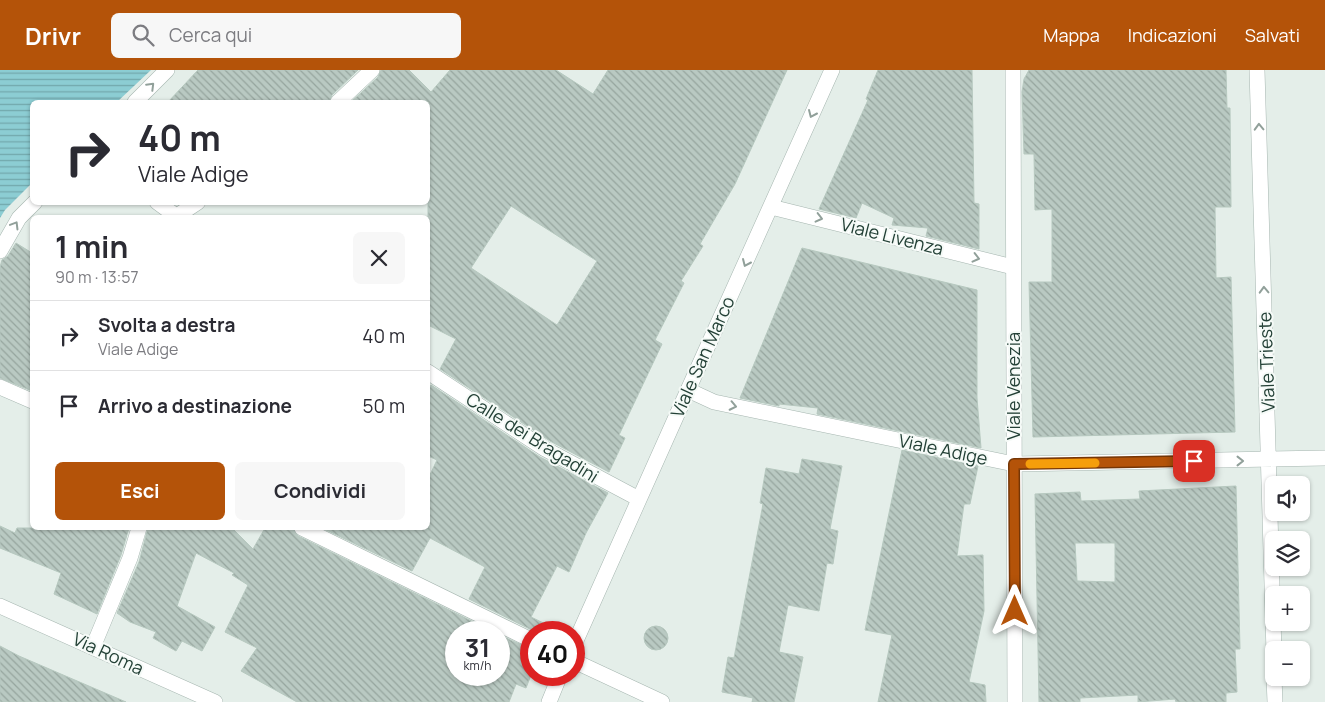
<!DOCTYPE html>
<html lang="it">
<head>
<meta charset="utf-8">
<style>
	body { margin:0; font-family:Manrope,sans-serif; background:#f7f7f7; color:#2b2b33; height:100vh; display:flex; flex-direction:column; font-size:19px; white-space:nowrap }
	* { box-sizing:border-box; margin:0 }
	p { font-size:16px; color:#7c7c81 }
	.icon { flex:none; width:28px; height:28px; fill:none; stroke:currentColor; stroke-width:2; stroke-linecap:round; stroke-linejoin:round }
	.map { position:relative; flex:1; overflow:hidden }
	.drawer { position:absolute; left:30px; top:145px; width:400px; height:315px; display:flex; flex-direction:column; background:#fff; border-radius:8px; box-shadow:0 1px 4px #0004 }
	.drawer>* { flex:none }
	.banner { position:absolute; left:30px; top:30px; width:400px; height:105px; border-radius:8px; box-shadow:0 1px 4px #0004; background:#fff; color:#2b2b33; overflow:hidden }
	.fabs { position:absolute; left:1265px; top:406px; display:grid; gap:10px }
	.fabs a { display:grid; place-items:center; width:45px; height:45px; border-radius:8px; background:#fff; box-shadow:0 1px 4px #0004; font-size:25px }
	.speed { position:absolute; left:445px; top:551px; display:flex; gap:10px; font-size:25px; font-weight:700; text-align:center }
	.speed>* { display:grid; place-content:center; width:65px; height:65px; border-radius:50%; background:#fff; box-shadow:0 1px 4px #0004; line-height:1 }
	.speed small { font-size:12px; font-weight:400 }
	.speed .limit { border:8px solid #d22; background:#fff; color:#111 }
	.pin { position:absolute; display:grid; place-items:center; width:42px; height:42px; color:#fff; margin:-21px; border-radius:10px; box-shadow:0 2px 8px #0006 }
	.me { position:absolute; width:55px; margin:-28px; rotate:0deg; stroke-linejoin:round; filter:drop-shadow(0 0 4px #0008) }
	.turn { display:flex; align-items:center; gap:18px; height:105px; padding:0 25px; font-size:22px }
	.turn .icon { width:65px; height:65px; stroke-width:2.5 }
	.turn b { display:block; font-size:35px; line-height:42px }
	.round { display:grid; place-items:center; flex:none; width:52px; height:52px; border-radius:8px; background:#f7f7f7 }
	.summary { display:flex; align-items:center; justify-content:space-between; height:85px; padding:0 25px }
	h1 { font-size:30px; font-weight:700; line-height:38px }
	.button { display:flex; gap:10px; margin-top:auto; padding:10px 25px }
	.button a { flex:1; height:58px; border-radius:8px; background:#b45309; color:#fff; font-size:20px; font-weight:700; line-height:58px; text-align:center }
	.button a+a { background:#f7f7f7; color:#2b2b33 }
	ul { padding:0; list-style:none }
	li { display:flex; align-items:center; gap:15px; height:70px; padding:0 25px; border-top:1px solid #e1e1e2 }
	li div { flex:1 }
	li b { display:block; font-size:19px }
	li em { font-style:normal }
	header { display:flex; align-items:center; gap:30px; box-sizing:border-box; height:70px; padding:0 25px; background:#b45309; color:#fff }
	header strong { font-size:24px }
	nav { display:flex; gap:28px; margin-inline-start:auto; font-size:18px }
	.search { width:350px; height:45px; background:#f7f7f7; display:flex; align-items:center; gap:12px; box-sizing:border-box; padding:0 18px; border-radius:8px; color:#7c7c81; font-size:19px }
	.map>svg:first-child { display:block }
	.water { fill:url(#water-rules) }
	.building { fill:url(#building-back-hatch); stroke:#b6c8bf; fill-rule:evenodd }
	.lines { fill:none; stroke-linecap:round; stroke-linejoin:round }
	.pedestrian-casing { stroke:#a6b6b0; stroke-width:16 }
	.minor-casing { stroke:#a6b6b0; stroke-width:16 }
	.tertiary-casing { stroke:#a6b6b0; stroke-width:16 }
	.pedestrian { stroke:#fff; stroke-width:15 }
	.minor { stroke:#fff; stroke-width:15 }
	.tertiary { stroke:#fff; stroke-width:15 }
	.oneway { stroke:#91a09a }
	.route-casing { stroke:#753606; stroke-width:12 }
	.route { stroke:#b45309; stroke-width:9 }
	.slow { stroke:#f59e0b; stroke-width:9 }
	.labels { text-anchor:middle; stroke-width:4; stroke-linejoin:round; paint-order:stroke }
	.street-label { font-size:18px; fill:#234036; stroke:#f5faf7 }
</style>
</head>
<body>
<header>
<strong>Drivr</strong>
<div class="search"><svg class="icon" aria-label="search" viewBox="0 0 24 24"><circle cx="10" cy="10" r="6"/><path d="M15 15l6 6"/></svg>Cerca qui</div>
<nav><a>Mappa</a><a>Indicazioni</a><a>Salvati</a></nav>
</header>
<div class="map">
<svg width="1325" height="632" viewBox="0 0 1325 632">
	<defs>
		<pattern id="water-rules" width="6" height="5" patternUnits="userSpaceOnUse" patternTransform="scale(1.25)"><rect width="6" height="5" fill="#8ccdd3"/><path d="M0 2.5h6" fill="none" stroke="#72a8ac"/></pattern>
		<pattern id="building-back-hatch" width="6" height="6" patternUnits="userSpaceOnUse" patternTransform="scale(1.25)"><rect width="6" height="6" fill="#b9c9c2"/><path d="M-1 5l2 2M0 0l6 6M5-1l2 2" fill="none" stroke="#96a59e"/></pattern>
	</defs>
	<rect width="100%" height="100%" fill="#e4eee9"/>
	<path class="water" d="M0,0H151L117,32H32V113L5,140L0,148Z"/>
	<path class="building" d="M198,0H358L332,25L329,32H168Z
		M381,0H409L431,22L450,0H556L593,24L608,0H787L735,114L700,174L703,176L681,211L684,213L655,270L662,274L619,365L625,368L609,402L550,371L440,299L456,269L428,255V32H351L378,7ZM511,136L597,191L557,255L471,198Z
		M878,0H972L974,133L979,134V179L926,166L928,158L892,155L894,148L862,133L856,148L819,139L868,30L866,29Z
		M1029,0H1226L1227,38H1230L1231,137H1215L1216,208L1231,207L1235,362L1033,367L1029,212H1052V139L1035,140L1034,84H1024L1022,22L1024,9Z
		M16,173L32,183V321L0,308V197L2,190L8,186Z
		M802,178L977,220V328L981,378L817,344L818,338L779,334V336L740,328Z
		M431,315L540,387L608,423L586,463L569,502L557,496L531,547L562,562H536L469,529L485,497L430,468L412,501L322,458H428V409L437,390L428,386V321Z
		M902,380L978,396L970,434H964L957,486L983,485L984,541L969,612L985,615L986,632H878L892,565L865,560Z
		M802,389L842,396L830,459L838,461L833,494L827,493L819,541L788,535L779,582L803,587L794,632H752L753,628L722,622L728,587L734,588L763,434L760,433L766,398L799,404Z
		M1236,416L1240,579H1235L1237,622L1226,623V632H1176L1175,629L1138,632V625L1080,628V632H1039L1035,424L1080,422L1081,431L1140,429L1139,421ZM1075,473H1115V512L1077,511Z
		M0,456L15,463L17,458H129L121,485L97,544L54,524L61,503L0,478Z
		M148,458H232L253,479L265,458H293L298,466L494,562H456V605H499V565L531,579V605L526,618L516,614L509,632H297L241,601L257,578L225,562L248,515L232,505L234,503L196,483L177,536L215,557L202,581L182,571L176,581L153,568L156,562L130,552L117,543L139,492Z
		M644 568a12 12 0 1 1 24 0a12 12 0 1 1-24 0Z
		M0,576L19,586L126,632H0Z"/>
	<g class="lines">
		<g class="pedestrian-casing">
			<path id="pedestrian" d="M338,32L372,0
				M157,132L176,146
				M174,148L198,132
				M428,302L545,379L639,429
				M0,317L32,331
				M302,458L531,570
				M574,575L688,320
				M574,591L662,632"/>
		</g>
		<g class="minor-casing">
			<path id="minor" d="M832,0L688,320L714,332L1014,394L1325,388
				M1257,0L1274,583
				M135,32L167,0
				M771,137L1013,197
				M0,181L19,148L35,132
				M93,577L130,488L139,458
				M1274,608L1275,632
				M549,632L560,605"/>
		</g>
		<g class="tertiary-casing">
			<path id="tertiary" d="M1013,0L1015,632
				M0,536L215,632"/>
		</g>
		<use href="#pedestrian" class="pedestrian"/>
		<use href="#minor" class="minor"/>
		<use href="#tertiary" class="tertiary"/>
	</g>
	<defs><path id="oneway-chevron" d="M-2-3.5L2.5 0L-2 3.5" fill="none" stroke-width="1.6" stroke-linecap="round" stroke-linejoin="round" transform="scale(1.25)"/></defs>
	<g class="oneway">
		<use href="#oneway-chevron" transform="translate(151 16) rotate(-45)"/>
		<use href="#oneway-chevron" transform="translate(812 44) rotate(114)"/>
		<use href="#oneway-chevron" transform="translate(1259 57) rotate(-92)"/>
		<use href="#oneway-chevron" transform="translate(819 148) rotate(14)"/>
		<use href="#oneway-chevron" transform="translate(15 155) rotate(-59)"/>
		<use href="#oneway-chevron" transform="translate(976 188) rotate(14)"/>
		<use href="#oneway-chevron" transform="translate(746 193) rotate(114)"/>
		<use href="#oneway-chevron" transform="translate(1264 220) rotate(-92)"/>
		<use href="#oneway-chevron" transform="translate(733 336) rotate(12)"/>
		<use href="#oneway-chevron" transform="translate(1240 391)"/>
	</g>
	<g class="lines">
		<g class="route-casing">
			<path id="route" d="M1015,541L1014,394L1194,391"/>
		</g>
		<use href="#route" class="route"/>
		<path class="slow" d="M1030,394L1095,393"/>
	</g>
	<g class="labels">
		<g class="street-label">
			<text transform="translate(892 167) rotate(14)" y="6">Viale Livenza</text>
			<text transform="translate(703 287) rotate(-66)" y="6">Viale San Marco</text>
			<text transform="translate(1267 292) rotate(-92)" y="6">Viale Trieste</text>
			<text transform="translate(1014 316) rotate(-90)" y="6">Viale Venezia</text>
			<text transform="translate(532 368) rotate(32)" y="6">Calle dei Bragadini</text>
			<text transform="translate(943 380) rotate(12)" y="6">Viale Adige</text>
			<text transform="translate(108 584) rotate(25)" y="6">Via Roma</text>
		</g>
	</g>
</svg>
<div class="fabs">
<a><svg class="icon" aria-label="sound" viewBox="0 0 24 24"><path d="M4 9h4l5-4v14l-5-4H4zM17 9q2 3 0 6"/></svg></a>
<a><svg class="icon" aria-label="layers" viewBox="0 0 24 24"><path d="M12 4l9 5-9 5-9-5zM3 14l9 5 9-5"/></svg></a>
<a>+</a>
<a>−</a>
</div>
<div class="speed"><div>31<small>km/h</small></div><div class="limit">40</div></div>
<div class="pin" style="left:1194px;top:391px;background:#d93025"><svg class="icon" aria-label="arrive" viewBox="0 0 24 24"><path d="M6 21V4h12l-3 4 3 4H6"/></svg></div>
<svg class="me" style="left:1015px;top:541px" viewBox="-20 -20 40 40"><path d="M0-17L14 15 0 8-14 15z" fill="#b45309" stroke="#fff" stroke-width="4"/></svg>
<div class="banner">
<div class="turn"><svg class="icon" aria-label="right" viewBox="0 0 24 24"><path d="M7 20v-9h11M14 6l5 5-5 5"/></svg><div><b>40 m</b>Viale Adige</div></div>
</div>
<section class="drawer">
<div class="summary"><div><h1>1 min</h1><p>90 m · 13:57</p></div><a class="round"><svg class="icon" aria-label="close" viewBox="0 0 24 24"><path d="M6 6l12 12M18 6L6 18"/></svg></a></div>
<ul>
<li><svg class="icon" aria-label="right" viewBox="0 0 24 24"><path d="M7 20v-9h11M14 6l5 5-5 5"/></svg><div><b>Svolta a destra</b><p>Viale Adige</p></div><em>40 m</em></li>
<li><svg class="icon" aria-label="arrive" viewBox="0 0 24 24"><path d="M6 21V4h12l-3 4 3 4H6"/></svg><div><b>Arrivo a destinazione</b></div><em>50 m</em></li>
</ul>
<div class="button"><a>Esci</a><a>Condividi</a></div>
</section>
</div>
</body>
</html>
